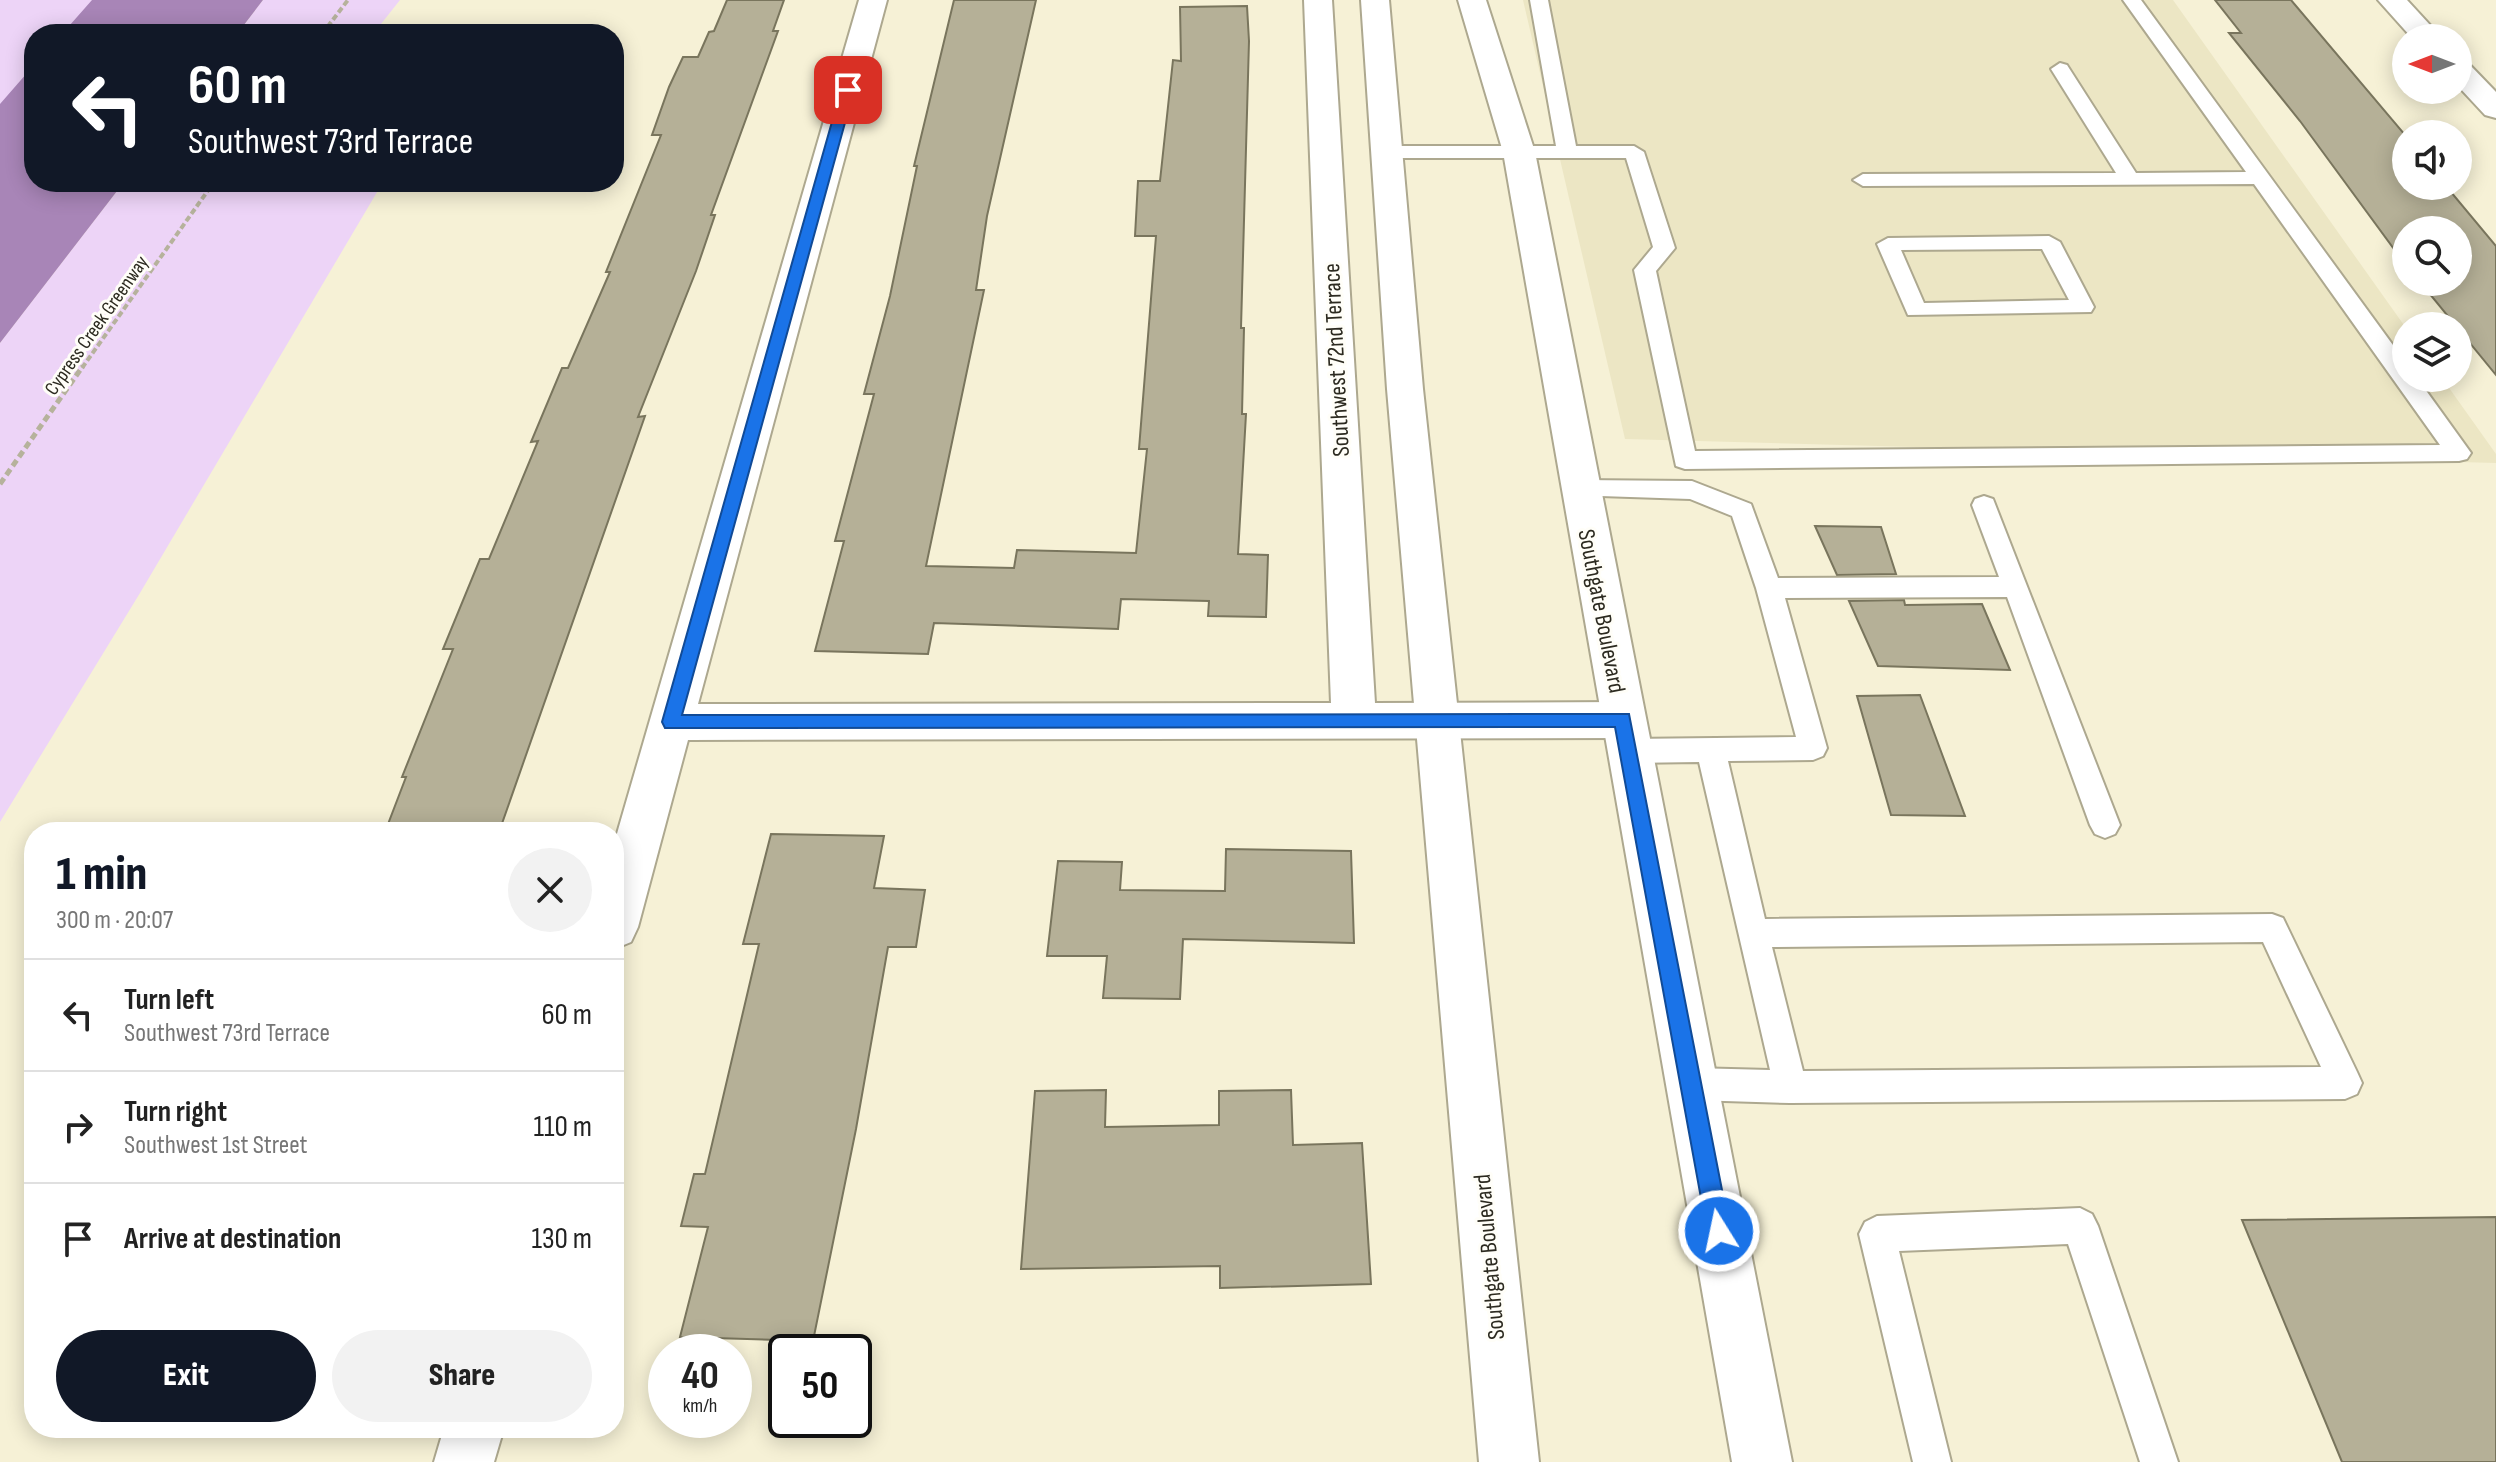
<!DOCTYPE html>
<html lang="en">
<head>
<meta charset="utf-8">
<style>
	body { margin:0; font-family:"Sofia Sans Condensed",sans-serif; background:#f2f2f2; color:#222; height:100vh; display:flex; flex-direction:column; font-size:30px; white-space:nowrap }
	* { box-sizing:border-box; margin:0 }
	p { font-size:26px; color:#767676 }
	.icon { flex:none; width:44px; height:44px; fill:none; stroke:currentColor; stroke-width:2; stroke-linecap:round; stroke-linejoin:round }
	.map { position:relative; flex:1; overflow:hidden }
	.panel { position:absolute; left:24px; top:822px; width:600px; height:616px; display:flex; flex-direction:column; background:#fff; border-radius:32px; box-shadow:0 4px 20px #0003 }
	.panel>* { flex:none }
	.guide { position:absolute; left:24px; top:24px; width:600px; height:168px; border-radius:32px; box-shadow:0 4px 20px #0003; background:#111827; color:#fff; overflow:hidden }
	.needle { width:52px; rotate:270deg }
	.fabs { position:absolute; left:2392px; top:24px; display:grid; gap:16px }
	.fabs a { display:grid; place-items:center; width:80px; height:80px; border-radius:50%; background:#fff; box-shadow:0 4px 20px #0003; font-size:40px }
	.speed { position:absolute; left:648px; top:1334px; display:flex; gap:16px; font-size:40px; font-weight:700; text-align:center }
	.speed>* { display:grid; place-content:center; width:104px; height:104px; border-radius:50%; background:#fff; box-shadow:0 4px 20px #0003; line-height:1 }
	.speed small { font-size:20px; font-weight:400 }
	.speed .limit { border:4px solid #111; border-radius:12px; background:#fff; color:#111 }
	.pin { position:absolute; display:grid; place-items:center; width:68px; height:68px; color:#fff; margin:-34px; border-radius:16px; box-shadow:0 4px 12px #0006 }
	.me { position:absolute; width:88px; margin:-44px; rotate:350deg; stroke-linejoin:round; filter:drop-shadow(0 0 6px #0008) }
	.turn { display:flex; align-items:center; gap:28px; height:168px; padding:0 32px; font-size:36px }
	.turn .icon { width:104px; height:104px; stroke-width:2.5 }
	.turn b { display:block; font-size:56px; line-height:68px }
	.round { display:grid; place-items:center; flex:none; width:84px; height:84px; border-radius:42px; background:#f2f2f2 }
	.overview { display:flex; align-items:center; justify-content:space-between; height:136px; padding:0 32px }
	h1 { font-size:48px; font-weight:800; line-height:60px; color:#111827 }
	.button { display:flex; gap:16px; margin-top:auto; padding:16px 32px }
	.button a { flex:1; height:92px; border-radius:48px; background:#111827; color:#fff; font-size:32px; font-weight:800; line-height:92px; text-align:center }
	.button a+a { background:#f2f2f2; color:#222 }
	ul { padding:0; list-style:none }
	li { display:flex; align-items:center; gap:24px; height:112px; padding:0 32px; border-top:2px solid #e0e0e0 }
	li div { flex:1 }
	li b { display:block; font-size:30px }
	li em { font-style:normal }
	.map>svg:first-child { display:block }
	.built { fill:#ece6c4 }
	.green { fill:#edd4f7 }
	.water { fill:#a885b7 }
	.building { fill:#b5b097; stroke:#79755d; stroke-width:2 }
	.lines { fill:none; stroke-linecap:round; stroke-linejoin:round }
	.lane-casing { stroke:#ada88f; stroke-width:4 }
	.street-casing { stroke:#ada88f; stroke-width:4 }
	.secondary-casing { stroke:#ada88f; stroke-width:4 }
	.path-far1 { stroke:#b6b29c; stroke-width:4; stroke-dasharray:6 3; stroke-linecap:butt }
	.path { stroke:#b6b29c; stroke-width:5; stroke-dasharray:7 4; stroke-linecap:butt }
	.lane { fill:#fff; fill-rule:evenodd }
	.street { fill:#fff; fill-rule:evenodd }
	.secondary { fill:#fff; fill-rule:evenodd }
	.route { fill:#1a73e8; stroke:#114b97; stroke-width:2 }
	.labels { text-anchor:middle; stroke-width:6; stroke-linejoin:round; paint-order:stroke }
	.far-street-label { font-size:20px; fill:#2c2a20; stroke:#fffef8 }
	.street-label { font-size:24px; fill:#2c2a20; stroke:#fffef8 }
</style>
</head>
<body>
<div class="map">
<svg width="2496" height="1462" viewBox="0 0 2496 1462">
	<rect width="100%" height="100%" fill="#f6f1d6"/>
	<path class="built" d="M1523,0H2173L2406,328V378H2442L2496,454V463L1625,439Z"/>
	<path class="green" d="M0,0H111L80,34H34V86L0,124Z
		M263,0H400L373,34H237Z
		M124,182H383L140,593L0,822V343Z"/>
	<path class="water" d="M92,0H263L237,34H62Z
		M34,65V182H124L0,343V104Z"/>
	<path class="building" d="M727,0H784L773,31H778L711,215H715L696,271L638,417L645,416L499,832H385L406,777H402L453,649H443L480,559H489L538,441L531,442L562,368H568L610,272H606L661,135H652L669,87L683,57H698L709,32L714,31Z
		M954,0H1036L987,216L976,290H984L926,566L1014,568L1017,550L1136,553L1147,449H1139L1156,236H1135L1138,181H1160L1173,60L1181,61L1180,7L1247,6L1249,41L1241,328H1244L1242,414H1246L1238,554L1268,555L1266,617L1208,616L1209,601L1121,599L1118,629L934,623L928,654L815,651L844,541H835L874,394H864L890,296L917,166H914Z
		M2215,0H2291L2406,136V186H2446L2496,246V375L2420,282H2458V230H2406V264L2402,260L2300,121L2229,33H2241Z
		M1815,526L1881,527L1896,574L1837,575Z
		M1904,600L1905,605L1982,604L2010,670L1878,666L1849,601Z
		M1920,695L1965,816L1891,815L1857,696Z
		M771,834L884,836L874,888L925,890L916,947H888L856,1129L813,1341L680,1337L708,1227L681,1226L694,1174H705L759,944H743Z
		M1226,849L1351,851L1354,943L1183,939L1180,999L1103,998L1107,956H1047L1058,861L1122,862L1120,890L1225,891Z
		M1106,1090L1105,1127L1219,1125V1091L1291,1090L1293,1145L1362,1143L1371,1284L1220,1288V1266L1021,1269L1035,1091Z
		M2496,1217V1462H2342L2242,1220Z"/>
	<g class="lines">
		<g class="lane-casing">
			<path id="lane" d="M1530,0H1548L1576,146H1634L1644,152L1675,248L1656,271L1695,451L2440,445L2254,184L1863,186L1853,180L1863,174L2116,173L2051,69L2060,63L2067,65L2136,173L2246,172L2123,0H2141L2406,363V378H2417L2471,453L2467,459L2459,461L1685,469L1676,466L1634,270L1653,247L1626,158H1385L1375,152L1385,146H1556Z
				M2049,236L2060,242L2094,307L2091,312L1908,315L1877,244L1888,238ZM2042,249L2069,300L1924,303L1901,250Z
				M1579,480L1692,481L1751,504L1778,578L1999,577L1972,505L1975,499L1984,496L1993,499L2120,825L2115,834L2105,838L2095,834L2090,825L2007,597L1785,598L1827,748L1823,756L1813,760L1728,761L1765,919L2272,914L2283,918L2357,1072L2362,1083L2357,1094L2345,1099L1790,1103L1692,1100L1680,1095L1675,1084L1680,1073L1692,1068L1770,1070L1699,762L1629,763L1619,759L1615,751L1619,743L1629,739L1796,737L1756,588L1732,516L1690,499L1570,495L1567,489L1570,483ZM2263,942L2321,1067L1803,1071L1772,947Z
				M2080,1208L2092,1214L2098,1226L2178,1462H2140L2068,1244L1899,1251L1951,1462H1913L1859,1234L1865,1222L1877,1216Z"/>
		</g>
		<g class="street-casing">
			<path id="street" d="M859,0H887L698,704L1331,703L1304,0H1332L1375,703L1623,702L1638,707L1645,720L1638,733L1623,738L688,740L638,927L631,942L614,949V844Z
				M2378,0H2407L2442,38H2412Z
				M2458,60L2468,63L2496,92V118L2485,115L2458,86Z
				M444,1428H504L494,1462H434Z"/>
		</g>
		<g class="secondary-casing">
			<path id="secondary" d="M1361,0H1389L1423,389L1539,1462H1479L1387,389Z
				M1458,0H1486L1535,152L1792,1462H1732L1503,152Z"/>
		</g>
		<path class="path-far1" d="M322,34L348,0
			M82,368L214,182"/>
		<path class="path" d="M0,484L83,366"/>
		<use href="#lane" class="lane"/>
		<use href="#street" class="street"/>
		<use href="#secondary" class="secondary"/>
	</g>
	<path class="route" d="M848,87L854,90L682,715L1629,714L1730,1231L1727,1239L1719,1243L1711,1239L1707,1231L1615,727L665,728L662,722L841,90Z"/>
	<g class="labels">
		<g class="far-street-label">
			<text transform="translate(96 325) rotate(-55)" y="7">Cypress Creek Greenway</text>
		</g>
		<g class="street-label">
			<text transform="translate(1336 360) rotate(-93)" y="8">Southwest 72nd Terrace</text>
			<text transform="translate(1602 611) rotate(79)" y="8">Southgate Boulevard</text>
			<text transform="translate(1489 1257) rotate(-95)" y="8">Southgate Boulevard</text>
		</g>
	</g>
</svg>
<div class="fabs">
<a><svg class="needle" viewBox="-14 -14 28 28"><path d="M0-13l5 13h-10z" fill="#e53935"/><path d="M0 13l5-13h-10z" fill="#767676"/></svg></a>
<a><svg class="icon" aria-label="sound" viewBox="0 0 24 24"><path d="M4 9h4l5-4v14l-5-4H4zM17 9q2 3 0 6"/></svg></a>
<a><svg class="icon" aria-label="search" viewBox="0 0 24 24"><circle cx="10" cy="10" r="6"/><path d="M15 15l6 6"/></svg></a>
<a><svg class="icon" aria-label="layers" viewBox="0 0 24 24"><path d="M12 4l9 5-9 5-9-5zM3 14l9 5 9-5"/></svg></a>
</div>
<div class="speed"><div>40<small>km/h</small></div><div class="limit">50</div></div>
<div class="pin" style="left:848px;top:90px;background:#d93025"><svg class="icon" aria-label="arrive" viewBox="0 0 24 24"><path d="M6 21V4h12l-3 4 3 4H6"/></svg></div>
<svg class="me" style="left:1719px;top:1231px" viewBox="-20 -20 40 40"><circle r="17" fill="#1a73e8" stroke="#fff" stroke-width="3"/><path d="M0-11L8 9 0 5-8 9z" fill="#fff"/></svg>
<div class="guide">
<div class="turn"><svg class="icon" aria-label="left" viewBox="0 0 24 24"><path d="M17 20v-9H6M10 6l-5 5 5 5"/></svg><div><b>60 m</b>Southwest 73rd Terrace</div></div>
</div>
<section class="panel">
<div class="overview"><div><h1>1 min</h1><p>300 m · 20:07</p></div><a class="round"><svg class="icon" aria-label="close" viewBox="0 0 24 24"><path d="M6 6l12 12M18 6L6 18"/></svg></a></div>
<ul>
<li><svg class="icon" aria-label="left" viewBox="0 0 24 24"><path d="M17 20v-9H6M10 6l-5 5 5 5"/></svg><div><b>Turn left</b><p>Southwest 73rd Terrace</p></div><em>60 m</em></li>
<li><svg class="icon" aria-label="right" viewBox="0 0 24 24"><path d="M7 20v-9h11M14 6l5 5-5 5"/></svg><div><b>Turn right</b><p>Southwest 1st Street</p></div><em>110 m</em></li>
<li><svg class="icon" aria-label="arrive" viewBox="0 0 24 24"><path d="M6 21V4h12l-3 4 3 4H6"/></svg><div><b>Arrive at destination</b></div><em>130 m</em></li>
</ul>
<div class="button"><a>Exit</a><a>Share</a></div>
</section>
</div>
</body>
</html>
